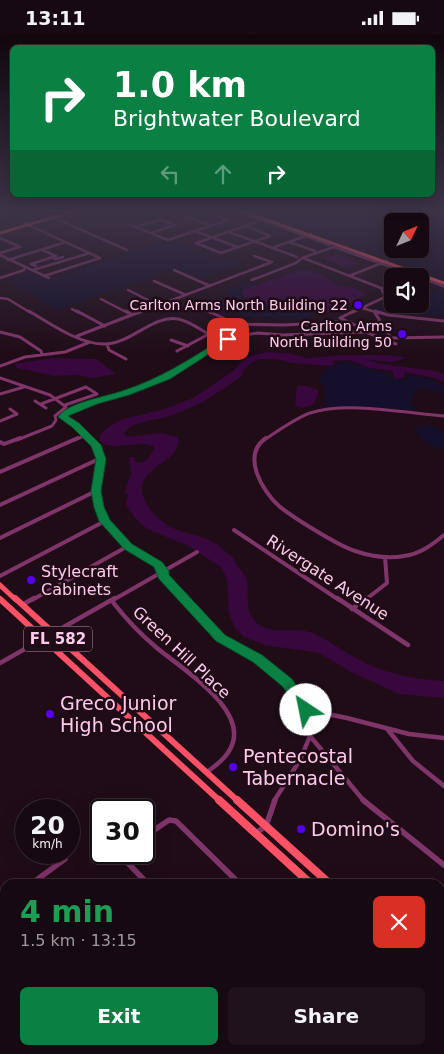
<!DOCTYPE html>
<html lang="en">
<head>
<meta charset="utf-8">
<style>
	body { margin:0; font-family:"DejaVu Sans",sans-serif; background:#20121a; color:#f1f3f6; height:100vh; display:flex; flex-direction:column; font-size:19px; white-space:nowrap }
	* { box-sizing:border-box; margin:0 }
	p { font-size:16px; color:#9e9a9f }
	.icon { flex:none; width:28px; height:28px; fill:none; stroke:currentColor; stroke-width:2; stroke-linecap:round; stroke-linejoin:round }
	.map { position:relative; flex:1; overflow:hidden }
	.sheet { position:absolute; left:0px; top:844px; width:445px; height:176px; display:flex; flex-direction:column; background:#170911; border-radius:15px 15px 0 0; box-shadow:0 5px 20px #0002,0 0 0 1px #362a31 }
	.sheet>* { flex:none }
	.hud { position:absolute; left:10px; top:10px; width:425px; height:152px; border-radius:8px; box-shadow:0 5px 20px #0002,0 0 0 1px #362a31; background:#0b8043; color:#fff; overflow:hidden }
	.needle { width:32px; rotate:47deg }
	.tools { position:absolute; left:384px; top:178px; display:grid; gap:10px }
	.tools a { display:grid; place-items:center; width:45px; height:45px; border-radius:8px; background:#170911; box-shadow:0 5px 20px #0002,0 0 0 1px #362a31; font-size:25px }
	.speed { position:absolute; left:15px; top:764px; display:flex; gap:10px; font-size:25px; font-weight:700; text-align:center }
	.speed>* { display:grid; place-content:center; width:65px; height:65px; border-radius:50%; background:#170911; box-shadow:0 5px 20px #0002,0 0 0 1px #362a31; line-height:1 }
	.speed small { font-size:12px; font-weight:400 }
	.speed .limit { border:2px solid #111; border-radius:8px; background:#fff; color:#111 }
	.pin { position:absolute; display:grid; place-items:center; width:42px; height:42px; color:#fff; margin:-21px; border-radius:10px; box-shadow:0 2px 8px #0006 }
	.me { position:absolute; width:55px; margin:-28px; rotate:326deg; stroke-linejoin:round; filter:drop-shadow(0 0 4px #0008) }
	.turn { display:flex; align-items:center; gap:18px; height:105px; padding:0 20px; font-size:22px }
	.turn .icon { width:65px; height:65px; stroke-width:2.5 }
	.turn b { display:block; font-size:35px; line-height:42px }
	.lanes { display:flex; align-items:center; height:48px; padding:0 20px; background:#0003; justify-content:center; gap:25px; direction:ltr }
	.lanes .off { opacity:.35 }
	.round { display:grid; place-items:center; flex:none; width:52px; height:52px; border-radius:8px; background:#20121a }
	.head { display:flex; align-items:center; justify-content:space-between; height:85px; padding:0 20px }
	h1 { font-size:30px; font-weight:800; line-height:38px; color:#1e9e55 }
	.action { display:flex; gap:10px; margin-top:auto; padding:10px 20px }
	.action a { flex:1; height:58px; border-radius:8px; background:#0b8043; color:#fff; font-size:20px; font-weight:800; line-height:58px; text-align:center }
	.action a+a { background:#20121a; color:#f1f3f6 }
	.status { display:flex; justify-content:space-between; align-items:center; height:35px; padding:0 25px; background:#170911; direction:ltr }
	.status svg { height:14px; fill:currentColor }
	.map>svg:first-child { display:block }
	.green { fill:#150f2a; fill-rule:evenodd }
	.water { fill:#37073d }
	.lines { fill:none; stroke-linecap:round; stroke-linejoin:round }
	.river { fill:#37073d; fill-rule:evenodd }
	.minor-far4 { stroke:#80356a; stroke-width:2.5 }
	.minor-far3 { stroke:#80356a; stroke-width:3 }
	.minor-far2 { stroke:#80356a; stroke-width:4 }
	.minor-far1 { stroke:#80356a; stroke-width:4.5 }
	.minor { stroke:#80356a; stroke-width:5.5 }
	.major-far3 { stroke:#ff5166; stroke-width:3 }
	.major-far2 { stroke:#ff5166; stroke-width:5 }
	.major-far1 { stroke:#ff5166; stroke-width:6 }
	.major { stroke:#ff5166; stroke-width:8 }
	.route { fill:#0b8043; stroke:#07532c }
	.poi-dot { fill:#5600f5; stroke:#1f0c17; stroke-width:2 }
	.labels { text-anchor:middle; stroke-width:5; stroke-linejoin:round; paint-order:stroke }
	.far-poi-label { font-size:14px; fill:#ffcaec; stroke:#1f0c17; text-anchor:end }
	.shield { fill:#1f0c17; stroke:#bc91ac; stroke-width:1 }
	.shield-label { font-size:15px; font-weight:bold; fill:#ffcaec }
	.poi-label { font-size:16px; fill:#ffcaec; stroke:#1f0c17; text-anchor:start }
	.street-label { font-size:16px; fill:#ffcaec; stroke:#1f0c17 }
	.near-poi-label { font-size:19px; fill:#ffcaec; stroke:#1f0c17; text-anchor:start }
</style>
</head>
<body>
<div class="status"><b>13:11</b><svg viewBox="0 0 49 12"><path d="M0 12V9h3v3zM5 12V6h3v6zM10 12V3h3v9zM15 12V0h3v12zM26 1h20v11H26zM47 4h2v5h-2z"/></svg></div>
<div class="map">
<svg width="444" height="1019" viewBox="0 0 444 1019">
	<rect width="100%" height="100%" fill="#1f0c17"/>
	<path class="green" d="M255,176H444V243ZM392,186H420V214H392Z
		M156,208H183L195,214L191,216L192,218H202L224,226L232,224L244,228L202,243L176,233L57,275L10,247L30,235L49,245Z
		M249,246L259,250L243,255L242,260L246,263L279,273L298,267L306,270L315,278L310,280L311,284L246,282L216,270L221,269L228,260L227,254Z
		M444,253V281L426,280L424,277C414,280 405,275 395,275C386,275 379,278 370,275L392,266V269H420V261Z
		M346,327L391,339V343L406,345L410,340L431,344L444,351V360C430,354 410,347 412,370L418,375L327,372L324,362L325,351L319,347L327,333L336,331L337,328Z
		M429,390L444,396V414C429,412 419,406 414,392Z"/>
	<path class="water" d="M336,219L357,227V230L346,233L320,222Z
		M299,235C307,234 323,239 330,245C334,248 329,248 335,249C346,252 357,251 366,259L363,262L328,277L298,267L279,273L273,272L241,260L243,255Z
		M267,317L287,318L308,323L344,320H386L403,322L404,324L392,327L364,324L381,329L435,336L444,339V347L435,343L405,337L403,343L397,344L393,341V336L370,333L349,325L332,326L334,329L330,331L292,328L276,324H260L251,328L242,338V341C218,358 195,374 166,382C153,386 131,386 124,399L127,402L159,398L178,402C183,426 144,430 142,452C141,472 165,493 184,497C194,500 203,502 213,507C220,511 227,518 234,523C235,532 243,535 246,542C251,556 242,576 258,589C272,600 294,592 310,597C322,600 344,617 356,623C384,639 413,644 444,646V663L399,659L351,637L319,618L264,610L244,602L235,593L229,578L227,545L222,533L189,511L147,494L133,481L126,469L128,460L125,457L131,439L129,422H134L136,427C147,428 151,423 158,416L152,411L146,409L116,411L106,410L100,406V400L108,392L123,384L165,374L193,363L233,336L245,323Z
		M52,323L96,324L116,339L93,343L76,340L54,341L17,333L15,329Z
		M297,351H307L319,355L314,369L302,373L295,370Z"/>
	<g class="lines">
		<path class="river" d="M154,406L156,407L161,413L148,431H144L143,430L155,413L151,408Z"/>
		<path class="minor-far4" d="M206,176L228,185
			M236,176L330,210
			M181,179L211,191
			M50,181L127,215
			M24,188L100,223
			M128,189L168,205L228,185
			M247,191L270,201
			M134,192L161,185L175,190L151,198
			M195,196L237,212
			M229,197L297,222
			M0,203L20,212
			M289,207L315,216
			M196,208L221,218L270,201
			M196,208L262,185
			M272,213L311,199
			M0,218L20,212
			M0,220L49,243
			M51,222L55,224L63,222
			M303,223L381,253L392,252
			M8,225L66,207
			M36,231L31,229L56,221L42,215
			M33,235L90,218
			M174,235L210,251
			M44,241L100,223
			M349,241L387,226
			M420,242L443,251
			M0,243L24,235L25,232
			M252,245L296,228L302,223L334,212L416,241
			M154,246L186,260
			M128,255L158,270
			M0,263L8,264L31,278
			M101,264L128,278
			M362,273L379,278
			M72,274L79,278
			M138,278L272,227L254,221
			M211,278L203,274L216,268
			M351,278L385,262L381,253"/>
		<path class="minor-far3" d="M29,276C51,289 80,310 106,309C132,308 152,280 178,284C189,286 199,294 209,299
			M77,276L105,291
			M126,276L131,279
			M208,276L236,289
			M354,276L340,283L355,290
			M375,276L388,280L444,286
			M375,278L391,303L444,302
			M0,297L20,302L41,316L42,320
			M77,301L142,276
			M171,305L188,311
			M107,309L109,315L126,324
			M177,316L209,299L236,289L284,290L337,287
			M0,331L25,322L65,317L90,307
			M0,343L50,360L66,372L55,381L56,385L52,391L17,405
			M0,359L24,352
			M35,366L46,373
			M41,369L86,352L97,359L65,370
			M0,386L17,379L10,374
			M75,405L86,400
			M90,405L63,382L65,378L152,349L167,342L220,307L238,301L258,298L283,300L366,297L396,309
			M264,405C278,396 294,384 310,378C347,366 405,378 444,381"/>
		<path class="minor-far2" d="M89,403L96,410L101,423L96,456L99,472L105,486L128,511L158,530L163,536V541L186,565
			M266,403C241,420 262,456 279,471C292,482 339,511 355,516C370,521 388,524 404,521C420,519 432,510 444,500
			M0,407L4,409L20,403
			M0,437L78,403
			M0,470L101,423
			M234,495L339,565
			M0,503L96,456
			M0,541L105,486
			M32,565L128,511
			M113,565L197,517
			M365,565L387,548L385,522"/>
		<path class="minor-far1" d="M185,563L224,605L257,623L278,640L307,675L347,683L409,699L444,703
			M337,563L408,610
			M112,566C125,583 140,599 157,613C182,634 254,677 229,716C224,725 215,731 207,737
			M22,570L34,563
			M352,574L366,563
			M0,628L115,563
			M307,675L310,701L364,766
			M388,695L413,726L444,751
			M274,766L300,725L310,701"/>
		<path class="minor" d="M363,765L444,830
			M256,798L266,791L275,765
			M144,802L169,785L176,786L240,849
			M126,818V826L148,849
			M31,849L65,824
			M0,872L5,869
			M0,964L5,960
			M92,1015L95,1019
			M268,1019L272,1015
			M383,1019L386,1015"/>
		<path class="major-far3" d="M242,176L444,248
			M0,198L75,176"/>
		<path class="major-far2" d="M0,550L16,565"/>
		<path class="major-far1" d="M15,563L238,766
			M0,564L220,766"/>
		<path class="major" d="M219,765L311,849
			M237,765L330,849
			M440,948L444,952
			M440,968L444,971"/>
	</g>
	<linearGradient id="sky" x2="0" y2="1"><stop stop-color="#11070d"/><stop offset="0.55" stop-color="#3c3447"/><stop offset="1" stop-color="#3c3447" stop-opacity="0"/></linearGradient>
	<rect width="444" height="319" fill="url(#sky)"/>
	<path class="route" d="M225,302L232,304L170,344L129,360L97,369L68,381L79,388L101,410L106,424L101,456L104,472L110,485L132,509L162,527L169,536V540L225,600L262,620L292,644L313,675L311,678L306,680L302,678L282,651L253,627L216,606L159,544L154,532L124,514L99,486L94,472L91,456L96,424L91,411L72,392L58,382C68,367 105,362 122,356C160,344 192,323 225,302Z"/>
	<g class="poi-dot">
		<circle cx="358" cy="270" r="5"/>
		<circle cx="402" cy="299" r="5"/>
		<circle cx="31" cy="545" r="5"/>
		<circle cx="50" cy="679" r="5"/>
		<circle cx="233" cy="732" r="5"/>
		<circle cx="301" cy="794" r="5"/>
	</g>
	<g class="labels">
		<g class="far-poi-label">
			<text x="348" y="275">Carlton Arms North Building 22</text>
			<text x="392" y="296">Carlton Arms<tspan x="392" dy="16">North Building 50</tspan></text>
		</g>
		<rect class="shield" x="24" y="591.5" width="68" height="25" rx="4"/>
		<g class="shield-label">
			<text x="58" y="609">FL 582</text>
		</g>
		<g class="poi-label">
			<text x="41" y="542">Stylecraft<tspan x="41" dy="18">Cabinets</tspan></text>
		</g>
		<g class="street-label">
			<text transform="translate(328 542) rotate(33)" y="6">Rivergate Avenue</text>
			<text transform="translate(182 617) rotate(43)" y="6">Green Hill Place</text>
		</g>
		<g class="near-poi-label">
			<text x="60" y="675">Greco Junior<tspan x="60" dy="22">High School</tspan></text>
			<text x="243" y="728">Pentecostal<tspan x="243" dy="22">Tabernacle</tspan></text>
			<text x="311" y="801">Domino's</text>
		</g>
	</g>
</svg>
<div class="tools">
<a><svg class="needle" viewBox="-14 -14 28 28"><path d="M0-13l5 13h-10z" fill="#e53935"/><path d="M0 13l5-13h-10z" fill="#9e9a9f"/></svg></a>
<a><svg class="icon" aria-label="sound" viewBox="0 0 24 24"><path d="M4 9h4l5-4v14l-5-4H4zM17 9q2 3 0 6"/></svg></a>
</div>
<div class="speed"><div>20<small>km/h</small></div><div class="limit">30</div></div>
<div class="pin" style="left:228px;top:304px;background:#d93025"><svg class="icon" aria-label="arrive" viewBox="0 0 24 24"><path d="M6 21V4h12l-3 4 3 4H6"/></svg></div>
<svg class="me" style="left:306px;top:675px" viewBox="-20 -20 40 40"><circle r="19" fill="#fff"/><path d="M0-13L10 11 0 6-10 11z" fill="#0b8043"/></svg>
<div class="hud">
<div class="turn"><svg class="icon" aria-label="right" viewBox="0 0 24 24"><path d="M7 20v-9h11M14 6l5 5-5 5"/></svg><div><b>1.0 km</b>Brightwater Boulevard</div></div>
<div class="lanes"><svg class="icon off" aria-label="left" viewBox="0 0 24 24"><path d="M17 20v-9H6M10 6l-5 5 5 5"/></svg><svg class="icon off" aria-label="ahead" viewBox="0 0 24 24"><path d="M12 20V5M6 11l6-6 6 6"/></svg><svg class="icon" aria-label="right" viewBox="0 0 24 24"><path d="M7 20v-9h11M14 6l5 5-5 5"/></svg></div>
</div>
<section class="sheet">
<div class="head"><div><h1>4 min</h1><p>1.5 km · 13:15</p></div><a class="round" style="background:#d93025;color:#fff"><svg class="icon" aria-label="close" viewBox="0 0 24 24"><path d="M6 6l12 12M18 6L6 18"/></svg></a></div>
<div class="action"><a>Exit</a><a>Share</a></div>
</section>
</div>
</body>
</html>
